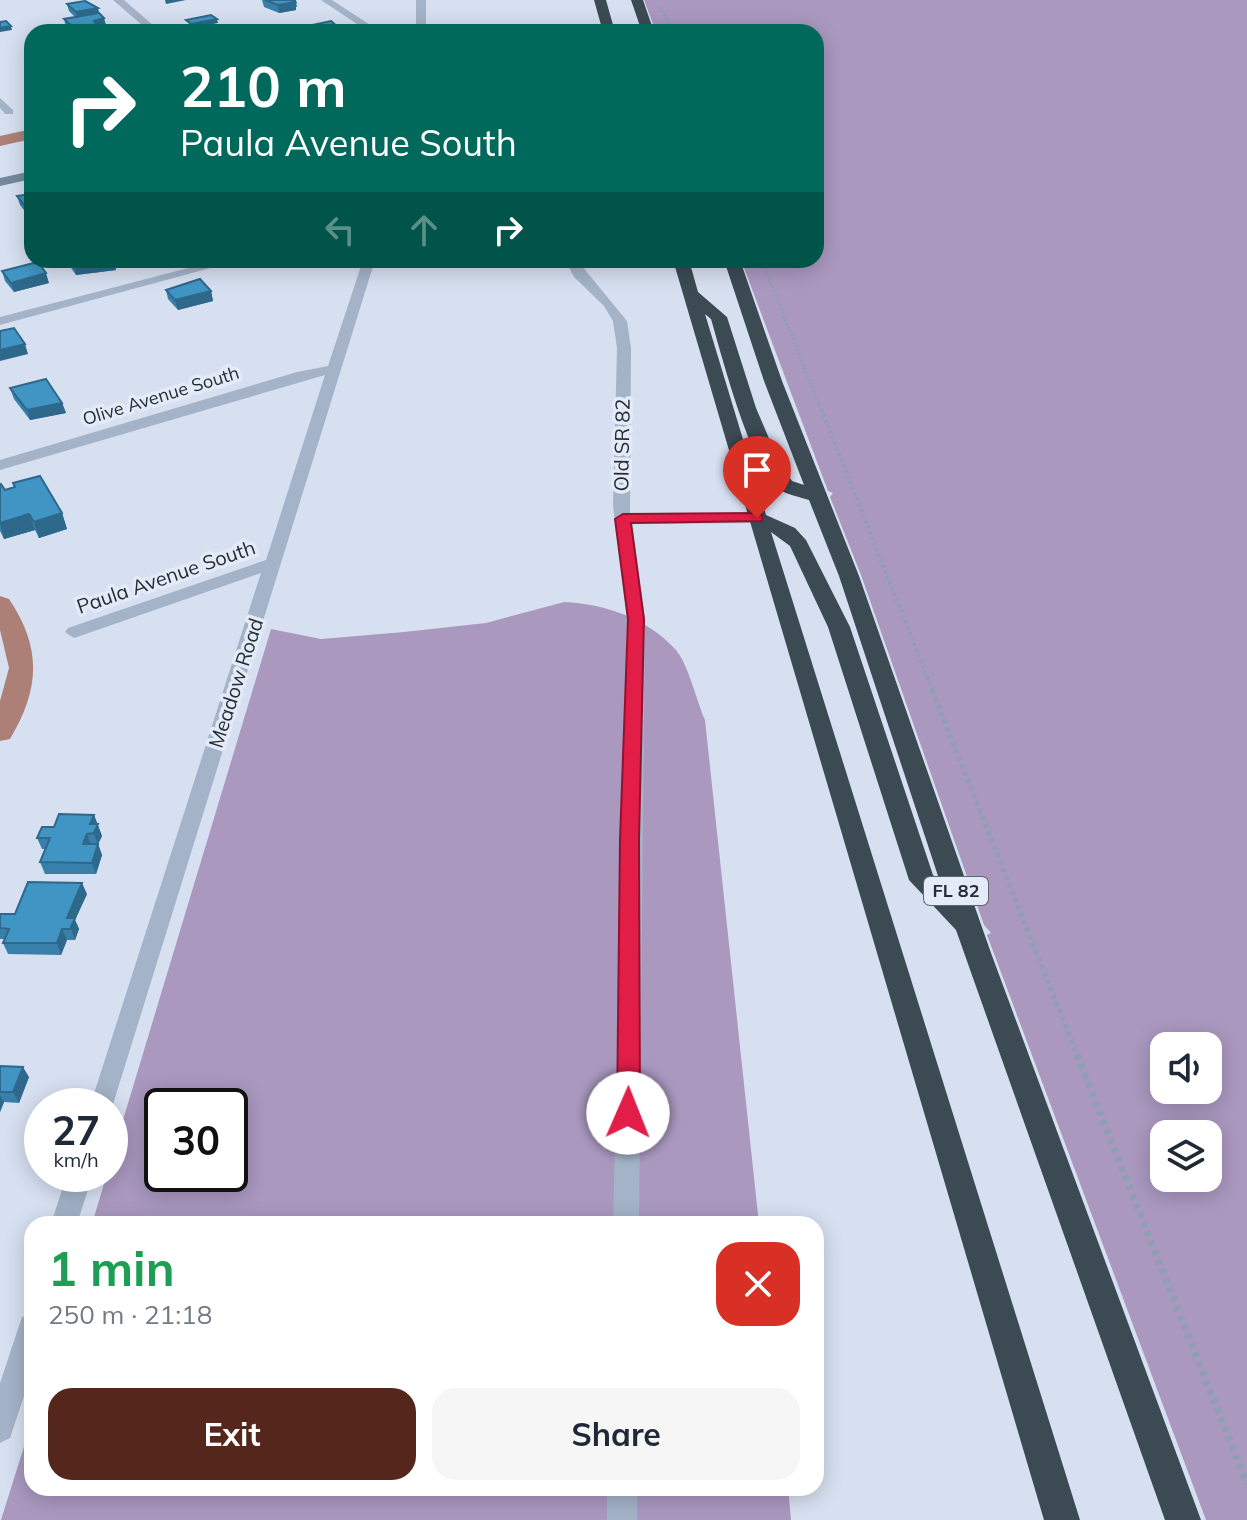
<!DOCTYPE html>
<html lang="en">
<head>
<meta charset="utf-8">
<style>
	body { margin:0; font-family:Mulish,sans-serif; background:#f6f6f7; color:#1f2937; height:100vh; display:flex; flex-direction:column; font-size:30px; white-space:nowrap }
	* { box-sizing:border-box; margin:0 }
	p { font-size:26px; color:#747a83 }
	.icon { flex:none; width:44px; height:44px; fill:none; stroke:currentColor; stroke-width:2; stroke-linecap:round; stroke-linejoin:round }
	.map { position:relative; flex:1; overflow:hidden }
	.sheet { position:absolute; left:24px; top:1216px; width:800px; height:280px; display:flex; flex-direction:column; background:#fff; border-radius:24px; box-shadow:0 4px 20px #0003 }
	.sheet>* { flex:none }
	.guide { position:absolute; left:24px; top:24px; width:800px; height:244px; border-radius:24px; box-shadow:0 4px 20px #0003; background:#00695c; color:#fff; overflow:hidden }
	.fabs { position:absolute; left:1150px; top:1032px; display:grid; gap:16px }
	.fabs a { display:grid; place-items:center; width:72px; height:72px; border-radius:16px; background:#fff; box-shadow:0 4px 20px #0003; font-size:40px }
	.speed { position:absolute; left:24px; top:1088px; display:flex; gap:16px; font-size:40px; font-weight:700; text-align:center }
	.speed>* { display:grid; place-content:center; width:104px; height:104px; border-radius:50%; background:#fff; box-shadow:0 4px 20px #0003; line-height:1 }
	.speed small { font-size:20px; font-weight:400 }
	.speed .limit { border:4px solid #111; border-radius:12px; background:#fff; color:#111 }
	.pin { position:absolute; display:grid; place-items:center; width:68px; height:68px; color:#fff; margin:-82px -34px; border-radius:50% 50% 50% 0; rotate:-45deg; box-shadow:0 0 8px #0007 }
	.pin .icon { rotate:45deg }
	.me { position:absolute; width:88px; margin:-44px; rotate:1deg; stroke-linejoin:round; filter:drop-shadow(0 0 6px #0008) }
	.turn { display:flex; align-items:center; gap:28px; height:168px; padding:0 24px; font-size:36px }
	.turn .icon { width:104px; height:104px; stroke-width:2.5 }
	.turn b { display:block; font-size:56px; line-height:68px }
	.lanes { display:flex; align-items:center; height:76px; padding:0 24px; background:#0003; justify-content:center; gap:40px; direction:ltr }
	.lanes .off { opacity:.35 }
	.round { display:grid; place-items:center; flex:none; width:84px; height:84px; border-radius:24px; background:#f6f6f7 }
	.overview { display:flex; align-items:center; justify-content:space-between; height:136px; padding:0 24px }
	h1 { font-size:48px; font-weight:700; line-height:60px; color:#1e9e55 }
	.button { display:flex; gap:16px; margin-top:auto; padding:16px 24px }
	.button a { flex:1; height:92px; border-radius:24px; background:#54261c; color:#fff; font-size:32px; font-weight:700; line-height:92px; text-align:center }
	.button a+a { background:#f6f6f7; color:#1f2937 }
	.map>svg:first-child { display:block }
	.green { fill:#aa98bf; fill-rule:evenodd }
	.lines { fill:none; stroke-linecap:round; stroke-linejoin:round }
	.canal { fill:#ad8077; fill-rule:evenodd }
	.path-far3 { stroke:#8e9fb4; stroke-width:3; stroke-dasharray:2 2; stroke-linecap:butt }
	.path-far2 { stroke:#8e9fb4; stroke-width:4; stroke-dasharray:3 3; stroke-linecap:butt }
	.path-far1 { stroke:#8e9fb4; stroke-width:5; stroke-dasharray:4 4; stroke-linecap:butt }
	.path { stroke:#8e9fb4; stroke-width:7; stroke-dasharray:5 5; stroke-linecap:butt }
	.street { fill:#a4b3c8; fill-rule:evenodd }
	.secondary { fill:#75899c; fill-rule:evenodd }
	.highway { fill:#3c4a54; fill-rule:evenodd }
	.wall { fill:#3880a9 }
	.shaded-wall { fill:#2e688a }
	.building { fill:#4195c5; stroke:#2e688a; stroke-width:2 }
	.route { fill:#e11d48; stroke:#92132f; stroke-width:2 }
	.labels { text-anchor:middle; stroke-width:7; stroke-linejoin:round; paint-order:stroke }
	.far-street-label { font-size:18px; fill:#252d33; stroke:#e3ebf9 }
	.shield { fill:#e3ebf9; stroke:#5e666e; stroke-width:2 }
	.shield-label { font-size:18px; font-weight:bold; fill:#252d33 }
	.street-label { font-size:20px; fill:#252d33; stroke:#e3ebf9 }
</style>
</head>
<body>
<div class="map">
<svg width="1247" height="1520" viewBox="0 0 1247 1520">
	<rect width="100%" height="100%" fill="#d7e0f1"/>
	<path class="green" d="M644,0H1247V1520H1206L987,935L991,933L984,925L861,575L830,497L833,493L828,491L741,260H816V32H656ZM1208,1046V1090H1164V1046ZM1208,1134V1178H1164V1134Z
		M564,602C605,604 647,618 676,650C688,664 697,702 705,720L759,1224H92L107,1174H110V1163L271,629L321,639L404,632L486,623ZM162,1106H230V1174H162Z
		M32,1421V1488H788L791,1520H1Z"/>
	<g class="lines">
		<path class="canal" d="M525,25L532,29L530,32H503Z
			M32,129V139L0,146V136Z
			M0,596L9,599C42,648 40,689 10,739L0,741V701L9,668L0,630Z"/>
		<path class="path-far3" d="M661,7L672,32
			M762,260L819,405"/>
		<path class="path-far2" d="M819,403L933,692"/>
		<path class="path-far1" d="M932,690L1078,1057"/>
		<path class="path" d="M1077,1055L1247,1484"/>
		<path class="street" d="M113,0H124L161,32H150Z
			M321,0H332L381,32H369Z
			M416,0H426V32H416Z
			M0,98L13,110V114H5L0,108Z
			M219,260H240L0,325V317Z
			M363,260H375L110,1114V1106H90L261,573L80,636L74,638L65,632L68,628L266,560L325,375L0,470V460L297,372L328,366Z
			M565,260H577L627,321L631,348L630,514L757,513L765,518L757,523L632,524L645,619L639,1224H613L627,619L613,505L617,348L613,321L604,306L574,277Z
			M67,1174H93L77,1224H51Z
			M32,1313V1372L10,1438L0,1443V1383L22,1317Z
			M607,1488H637V1520H607Z"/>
		<path class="secondary" d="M32,171V179L0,186V178Z"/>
		<path class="highway" d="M594,0H606L615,32H603Z
			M631,0H643L654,32H642Z
			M673,260H689L698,292L727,317L756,408L779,462L792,481L804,485L764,381L724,260H740L782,381L859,576L991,953L1201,1520H1165L956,930L909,880L828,627L790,546L771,532L1080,1520H1044ZM705,314L711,319C721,353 752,473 780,490C788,495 800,497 809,500L839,576L940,882L933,875L850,627L806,540L795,528L766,515Z"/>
	</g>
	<path class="wall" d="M262,0H296L297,7H296V10L279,13L264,7Z
		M67,4L99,13L106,25L98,28L114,31L125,32H72L66,27L64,19L75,17L69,11Z
		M32,194V220L20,205L17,196Z
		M67,260H113L116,270L76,275L69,265Z
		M2,271L49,283L14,292L5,281Z
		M166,290L211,291L213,301L178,310L168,299Z
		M10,388L62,403L66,413L30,420L14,399Z
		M13,483L62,513L67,529L39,538L35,530L4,539L0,531V485L5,490L15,487Z
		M94,815L102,836L98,844L102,855L96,874H45L40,862L45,849H42L37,838L54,827Z
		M87,894L75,920L79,929L75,940H67L61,955L8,954L3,943L4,939H0V914H15Z
		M0,1066L29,1077L19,1103L4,1102L0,1112Z"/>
	<path class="shaded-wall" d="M165,0H186L166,4Z
		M292,0H296V10L279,13L278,5Z
		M98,8L100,16L78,20L76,12Z
		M104,18L106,25L93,29L94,32H75L74,28Z
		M217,19L218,23L192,28L191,24Z
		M11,26L12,30L0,32V28Z
		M114,261L116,270L76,275L74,265Z
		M46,273L49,283L14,292L11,283Z
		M211,291L213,301L178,310L175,300Z
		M25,344L28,354L0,361V350Z
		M62,403L66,413L30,420L27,410Z
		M62,513L67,529L39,538L34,522Z
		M29,514L35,530L4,539L0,523Z
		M94,815L102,836L98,844L90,824Z
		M87,834L91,845L83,844Z
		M98,844L102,855L96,874L92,863Z
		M82,883L87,894L75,920L79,929L75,940L67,918Z
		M62,929L67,940L61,955L57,943Z
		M23,1067L29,1077L19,1103L13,1092Z
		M0,1095L4,1102L0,1112Z"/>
	<path class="building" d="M265,0H292L295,2L278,5Z
		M85,1L98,8L76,12L67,4Z
		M99,13L104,18L94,21L97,24L74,28L64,19Z
		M211,15L217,19L191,24L186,20Z
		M6,21L11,26L0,28V22Z
		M331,21L341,30L332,32H304L309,31L303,27Z
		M109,26L114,31L122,30L125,32H96L93,29Z
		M32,194V210L29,211L17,196Z
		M70,260H113L114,261L74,265Z
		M38,262L46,273L11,283L2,271Z
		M200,279L211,291L175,300L166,290Z
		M14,328L25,344L0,350V331Z
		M46,379L62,403L27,410L10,388Z
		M40,476L62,513L34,522L29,514L0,523V485L1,484L5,490L15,487L13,483Z
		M59,814L94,815L90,824H98L94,833L87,834L83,844H98L92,863L40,862L50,838H37L42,827H54Z
		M28,882L82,883L67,918H75L70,929H62L57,943H3L9,929L0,928V914H15Z
		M0,1066L23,1067L13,1092H0Z"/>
	<path class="route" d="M757,513L762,515V521L631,523L644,619L639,840L640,1113L636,1120L628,1123L620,1120L617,1113L620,840L628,619L615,519L623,514Z"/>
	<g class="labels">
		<g class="far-street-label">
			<text transform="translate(161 396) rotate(-17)" y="6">Olive Avenue South</text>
		</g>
		<rect class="shield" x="924" y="877" width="64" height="28" rx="6"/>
		<g class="shield-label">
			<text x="956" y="897">FL 82</text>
		</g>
		<g class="street-label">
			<text transform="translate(622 445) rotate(-89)" y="7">Old SR 82</text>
			<text transform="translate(166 577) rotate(-19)" y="7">Paula Avenue South</text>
			<text transform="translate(236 683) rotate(-72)" y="7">Meadow Road</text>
		</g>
	</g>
</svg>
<div class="fabs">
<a><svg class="icon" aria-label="sound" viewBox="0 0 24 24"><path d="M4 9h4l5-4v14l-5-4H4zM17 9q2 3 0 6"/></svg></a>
<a><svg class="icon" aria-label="layers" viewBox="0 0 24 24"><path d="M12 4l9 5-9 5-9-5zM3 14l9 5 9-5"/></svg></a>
</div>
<div class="speed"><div>27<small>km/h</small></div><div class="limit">30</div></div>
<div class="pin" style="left:757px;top:518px;background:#d93025"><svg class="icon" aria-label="arrive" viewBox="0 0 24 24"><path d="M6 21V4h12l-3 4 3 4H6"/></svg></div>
<svg class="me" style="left:628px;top:1113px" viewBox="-20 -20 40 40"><circle r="19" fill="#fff"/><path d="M0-13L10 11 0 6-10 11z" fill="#e11d48"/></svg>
<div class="guide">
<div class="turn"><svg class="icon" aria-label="right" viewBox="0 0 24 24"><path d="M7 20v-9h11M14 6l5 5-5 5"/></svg><div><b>210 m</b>Paula Avenue South</div></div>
<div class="lanes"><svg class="icon off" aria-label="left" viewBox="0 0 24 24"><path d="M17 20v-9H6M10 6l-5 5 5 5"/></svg><svg class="icon off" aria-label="ahead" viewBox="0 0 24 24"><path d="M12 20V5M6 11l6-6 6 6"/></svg><svg class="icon" aria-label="right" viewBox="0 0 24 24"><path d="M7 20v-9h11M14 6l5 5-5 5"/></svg></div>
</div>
<section class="sheet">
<div class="overview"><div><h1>1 min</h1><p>250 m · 21:18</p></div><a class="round" style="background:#d93025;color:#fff"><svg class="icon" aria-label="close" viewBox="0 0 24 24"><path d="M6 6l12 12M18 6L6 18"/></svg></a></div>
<div class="button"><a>Exit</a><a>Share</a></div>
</section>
</div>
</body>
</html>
